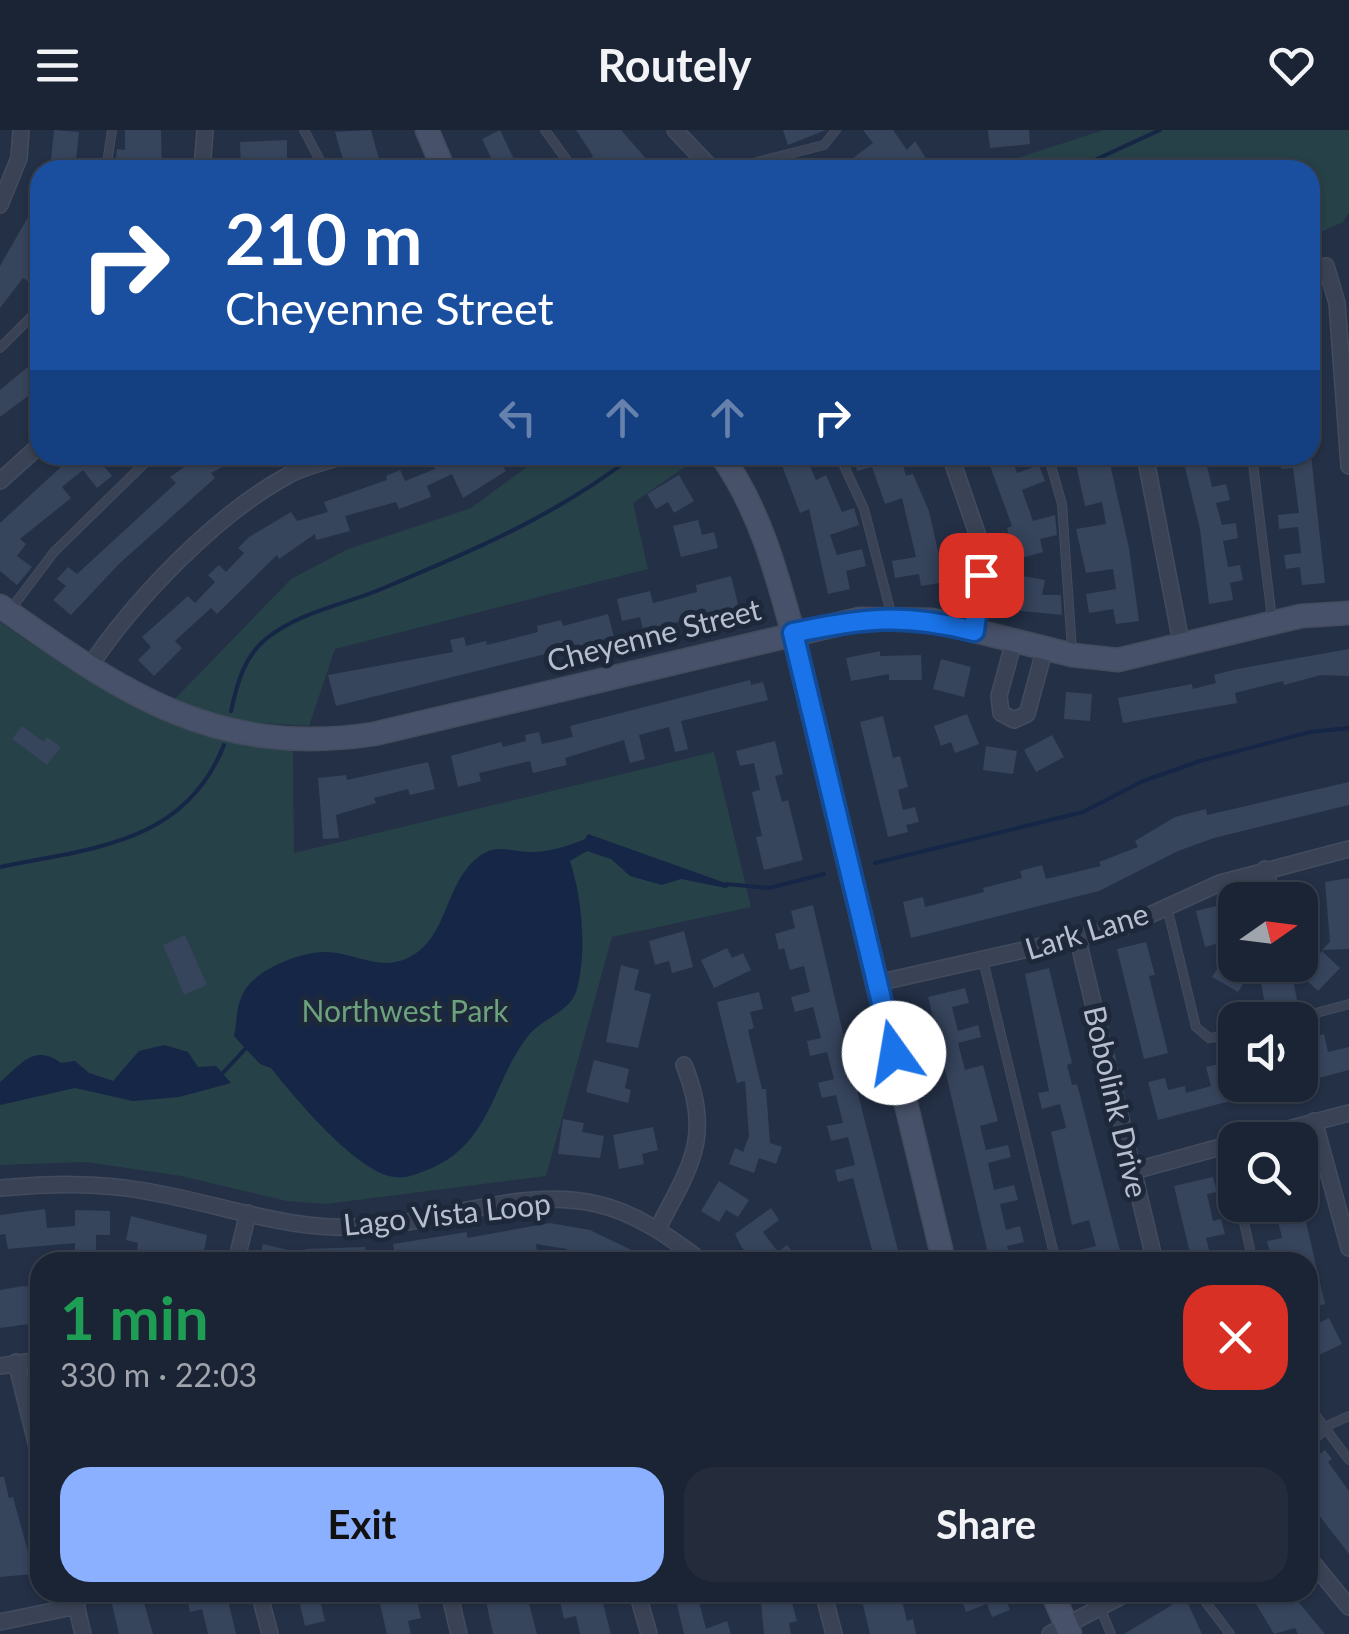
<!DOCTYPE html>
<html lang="en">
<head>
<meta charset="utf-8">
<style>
	body { margin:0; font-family:Lato,sans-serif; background:#242c3c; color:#f1f3f6; height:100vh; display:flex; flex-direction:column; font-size:38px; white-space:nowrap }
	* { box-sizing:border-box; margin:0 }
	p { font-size:32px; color:#a0a4ac }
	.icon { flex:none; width:55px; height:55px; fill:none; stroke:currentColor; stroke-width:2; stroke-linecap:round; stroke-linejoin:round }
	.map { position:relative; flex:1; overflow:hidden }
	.drawer { position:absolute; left:30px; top:1122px; width:1288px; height:350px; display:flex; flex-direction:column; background:#1b2434; border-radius:30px; box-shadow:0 2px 8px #0004,0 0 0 2px #39414f }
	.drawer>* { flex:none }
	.guide { position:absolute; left:30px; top:30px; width:1290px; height:305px; border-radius:30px; box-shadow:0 2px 8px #0004,0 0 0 2px #39414f; background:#1a4fa0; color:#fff; overflow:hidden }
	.needle { width:65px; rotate:76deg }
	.buttons { position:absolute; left:1218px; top:752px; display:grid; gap:20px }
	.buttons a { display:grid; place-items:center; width:100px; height:100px; border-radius:20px; background:#1b2434; box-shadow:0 2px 8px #0004,0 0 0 2px #39414f; font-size:50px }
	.pin { position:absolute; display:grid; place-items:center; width:85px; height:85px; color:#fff; margin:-42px; border-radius:20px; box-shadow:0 5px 15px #0006 }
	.me { position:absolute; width:110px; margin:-55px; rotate:347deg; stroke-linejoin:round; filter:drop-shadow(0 0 8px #0008) }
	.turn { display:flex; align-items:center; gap:35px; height:210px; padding:0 30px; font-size:45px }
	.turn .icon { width:130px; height:130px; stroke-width:2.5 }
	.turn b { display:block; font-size:70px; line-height:85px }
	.lanes { display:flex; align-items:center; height:95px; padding:0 30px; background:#0003; justify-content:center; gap:50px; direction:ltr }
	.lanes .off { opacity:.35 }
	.round { display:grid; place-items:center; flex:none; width:105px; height:105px; border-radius:30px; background:#242c3c }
	.summary { display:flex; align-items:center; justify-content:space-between; height:170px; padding:0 30px }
	h1 { font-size:60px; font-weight:700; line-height:75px; color:#1e9e55 }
	.action { display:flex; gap:20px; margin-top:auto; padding:20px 30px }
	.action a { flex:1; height:115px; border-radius:30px; background:#8bb0ff; color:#111; font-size:40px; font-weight:700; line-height:115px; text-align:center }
	.action a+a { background:#242c3c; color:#f1f3f6 }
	header { display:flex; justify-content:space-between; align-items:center; height:130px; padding:0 30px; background:#1b2434; font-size:45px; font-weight:700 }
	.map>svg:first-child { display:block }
	.green { fill:#264147 }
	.water { fill:#152646 }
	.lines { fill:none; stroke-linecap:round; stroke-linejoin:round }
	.stream { stroke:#152646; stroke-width:4 }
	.building { fill:#36445c }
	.lane-casing { stroke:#434c5e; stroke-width:10 }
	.street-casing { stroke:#434c5e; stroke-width:18 }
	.secondary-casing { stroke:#434c5e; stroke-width:25 }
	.lane { stroke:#394355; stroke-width:8 }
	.street { stroke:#394355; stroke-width:15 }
	.secondary { stroke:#475169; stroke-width:22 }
	.route-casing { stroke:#114b97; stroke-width:25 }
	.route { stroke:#1a73e8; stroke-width:18 }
	.labels { text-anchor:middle; stroke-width:10; stroke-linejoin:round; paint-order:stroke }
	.street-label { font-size:30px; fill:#b7bece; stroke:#1e283b }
	.park-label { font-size:30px; fill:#6ca27c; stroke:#1e283b }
</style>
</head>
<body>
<header><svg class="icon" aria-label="menu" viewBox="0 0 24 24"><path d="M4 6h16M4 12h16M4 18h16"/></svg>Routely<svg class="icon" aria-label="heart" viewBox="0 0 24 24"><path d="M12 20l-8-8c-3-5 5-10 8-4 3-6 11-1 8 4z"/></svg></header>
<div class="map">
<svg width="1349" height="1504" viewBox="0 0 1349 1504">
	<rect width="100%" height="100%" fill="#243046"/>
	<path class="green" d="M1104,0H1349V82L1343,92L1310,107V40H981Z
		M543,325H702L633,373L648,439L335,519L309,596L246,592L171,573L291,449L348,419L471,378Z
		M0,492C91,555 178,614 293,620L294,723L714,622L751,777L612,807L546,1046L326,1074L287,1071L181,1046L86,1032L0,1035Z"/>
	<path class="water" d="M588,704L731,755L726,758L681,749L662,755L630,746L611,729L587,721L570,731C582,768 587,820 577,859C571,882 542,888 528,906C492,952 492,1011 432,1038C421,1042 408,1049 395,1047C358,1044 294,967 271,938L260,934L234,906C237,894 236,879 241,868C250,841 299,822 325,822C355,822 378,842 408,828C448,809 444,756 476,729C497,711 511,723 534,722C552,721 569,716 585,709Z
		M164,915L188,922L198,937L216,936L231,953L179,967L133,971L75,958L0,975V952C21,935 33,913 61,933L75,931L89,943L113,951L139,921Z"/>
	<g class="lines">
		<path class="stream" d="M1073,40L1160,0
			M231,581C237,554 244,526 267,508C298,483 342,475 379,460C468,423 558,385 634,325
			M875,733L1083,682L1143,651L1200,631L1310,602L1349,598
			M0,737C92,718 185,714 224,615
			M726,754L769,758L824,744
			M220,946L247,917"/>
	</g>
	<path class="building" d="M54,0L79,2L75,40H50Z
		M125,0H161L162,40L115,37L117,19L125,20Z
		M371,0L382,40H346L335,2Z
		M500,0L519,40H497L482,9Z
		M576,0H621L656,40H626L617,30L605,40H592L586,33L593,26Z
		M783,0H826L788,15Z
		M863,0H893L907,20L915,11L929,33L923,40H862L853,28L873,13Z
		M988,0H1029L1030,14L990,18Z
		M287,10V29L257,30V40H241L240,12Z
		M40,66V132L29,152L23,148L0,178V136Z
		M40,227V257L0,287V260Z
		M74,325H95L112,346L97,358L83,340L62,357L71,368L20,409L26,414L17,426L32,437L17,455L0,441V393Z
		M172,325H244L211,343L215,348L120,433L71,485L53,470L66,456L57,449L68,437L77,444L176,353L170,347L184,337Z
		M444,325H495L506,341L463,368L452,344L427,356L431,367L399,379L396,372L345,386L350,401L316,410L315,404L279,429L277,425L217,484L211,478L175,511L182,518L154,546L138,530L151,517L142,507L188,466L195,473L215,452L208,445L219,435L226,442L244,423L238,418L249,407L291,382L297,391L328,382L324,372L387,350L386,346L400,340L405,351L435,339L432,330Z
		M778,325H805L816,350L826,345L842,382L854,378L859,395L830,405L837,425L862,419L866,436L846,441L850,459L828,464L809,379L800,383Z
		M853,325H900L906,346L913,344L929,381L945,452L921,456L919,444L895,448L892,431L916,427L902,368L885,374L872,337L857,341Z
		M986,325H1010L1017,343L1039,335L1045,351L1022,360L1033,391L1055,385L1057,405L1040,409L1043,422L1015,430L1007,398L1012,396Z
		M1074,325H1108L1129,418L1139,491L1116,494L1113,479L1089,483L1086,464L1116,459L1113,439L1086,443L1076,399L1106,394L1102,372L1085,376Z
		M1182,325H1195L1196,331L1205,328L1212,357L1226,354L1230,370L1216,373L1222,395L1236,393L1238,408L1223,411L1228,437L1240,435L1243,450L1230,453L1233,470L1209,474L1200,399Z
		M1280,325H1311L1325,453L1302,455L1300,437L1286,439L1284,425L1301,423L1298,397L1279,399L1278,385L1299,383L1293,338L1281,339Z
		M679,345L694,371L674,383L668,372L656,379L647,364Z
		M698,390L702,405L714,402L718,418L681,427L673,396Z
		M1016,445L1045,450L1042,465H1061L1062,485L1010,480Z
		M731,446L739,478L643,500L640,487L622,491L617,469L650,461L653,473L697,462L696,455Z
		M608,484L614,507L336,576L328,545L453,522L450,510L464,507L466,516L486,511L487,515L538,502L537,496L561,490L563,496Z
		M1349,519V546L1321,545L1284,555L1283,551L1235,563L1237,573L1123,593L1118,568L1192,554L1193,559L1216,553L1214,545L1237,539Z
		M880,521V526L921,525L922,550H889V544L851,551L846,528Z
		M941,529L971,537L964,567L933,559Z
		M750,550L751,555L763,552L768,570L681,591L688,619L675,622L669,597L639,605L645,629L630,633L624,610L565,628L567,635L533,643L530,631L479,643L481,651L458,657L451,626L501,612L503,617L526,611L525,605L539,602L542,614L573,607L570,596Z
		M1066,562L1092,564L1090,591L1064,589Z
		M967,584L979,614L955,623L951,612L941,616L934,596Z
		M883,586L893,628L900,626L908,657L898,660L903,680L915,677L919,692L906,695L908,702L888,707L860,592Z
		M22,596L44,612L47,607L61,617L47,635L12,609Z
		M1052,605L1064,627L1036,642L1024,620Z
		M775,611L783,644L775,646L782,672L788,670L803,730L764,740L756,707L762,706L752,662L760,660L754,633L740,636L736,621Z
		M986,616L1017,621L1013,644L983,640Z
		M428,632L435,659L410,665L408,659L374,668L376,673L336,685L339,708L323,709L318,648L346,645L347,650Z
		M1349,652V675L1214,708L1178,721L1099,761L911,808L903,772L923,767L925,777L984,762L983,758L1022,748L1020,741L1042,735L1046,749L1101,736L1099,732L1138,717L1135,711L1175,687L1206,679L1207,685Z
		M1349,748V819L1322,820L1330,812L1325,752Z
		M1229,773L1232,788L1224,790L1229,810L1205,817L1196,781Z
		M813,775L850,933L901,1132H838L837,1128L872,1120L853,1048L838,1052L835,1040L855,1035L848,1007L831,1011L827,996L843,993L836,965L822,968L818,953L834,949L827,922L810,926L807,911L821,908L813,877L795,882L791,867L810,862L804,836L790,840L784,818L779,820L775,804L795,798L791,781Z
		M684,801L693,837L672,843L669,831L655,835L649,811Z
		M185,805L207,855L184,865L163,815Z
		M1146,812L1155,845L1149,846L1168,923L1144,929L1117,819Z
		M727,818L732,828L743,823L751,840L714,858L701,830Z
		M1322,821L1340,838L1318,861L1300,844Z
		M1226,824L1235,829V835H1255L1238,862L1212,847Z
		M621,835L639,840L634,860L651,864L638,918L606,912Z
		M1049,838L1072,933L1067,935L1072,955L1077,954L1123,1132H1075L1072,1122L1096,1116L1089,1090L1072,1095L1051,1002L1066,998L1060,974L1042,979L1038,963L1049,961L1025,844Z
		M1291,839L1297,870L1265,876L1260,845Z
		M965,858L969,873L952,877L958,901L978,895L981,907L958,913L965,940L983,935L998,991L980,996L986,1020L1008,1015L1011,1027L988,1033L994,1060L1014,1055L1018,1070L1000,1074L1006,1100L1020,1096L1024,1112L1007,1116L1012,1132H990L928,867Z
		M759,862L763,879L750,882L754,898L748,900L762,959H766L770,1013L782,1017L776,1034L759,1028L754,1043L729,1034L735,1018L743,1022L749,1006L745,951L737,953L717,872Z
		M1324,904L1328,922L1349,917V940L1300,953V912Z
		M594,930L629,939L625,958L631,960L628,973L586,962Z
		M1223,933L1227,949L1235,947V955H1275L1276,959L1158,990L1148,952L1165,948L1168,960L1185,956L1186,963L1211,956L1206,937Z
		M563,989L584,993L582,1002L604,1006L600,1028L558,1024Z
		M653,997L658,1020L642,1024L644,1034L619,1039L613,1005Z
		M1213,1047L1217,1062L1207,1064L1213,1091L1221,1089L1225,1104L1206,1108L1212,1132H1192L1174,1056Z
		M719,1051L749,1070L738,1087L726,1080L719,1092L701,1081Z
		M1254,1075H1302L1325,1174L1308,1178V1132H1293L1290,1123L1271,1128L1267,1111L1282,1108L1276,1082L1257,1087Z
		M771,1078L779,1090L763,1102L778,1122L787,1115L801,1132H753L741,1116L735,1104Z
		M45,1079L47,1098L75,1096V1080L110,1081V1105H96V1128H75V1113L8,1119L5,1104L0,1105V1085Z
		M131,1086L207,1105L202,1132L136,1128L138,1113L126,1110Z
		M550,1093L590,1100L656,1132H598L585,1127L584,1132H565L567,1119L536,1114L538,1129L494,1132L493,1125L470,1132H453L452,1126L396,1132L393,1114L467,1102V1108Z
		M263,1114L305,1124V1119L365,1117L367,1132H259Z
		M24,1156L40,1159V1180L28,1181L29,1194L0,1198V1160Z
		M1329,1188L1342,1214L1317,1226L1308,1198Z
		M1325,1320L1332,1329L1328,1332L1349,1361V1424L1308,1371V1332Z
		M0,1347H4L9,1368L13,1367L34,1444L0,1447Z
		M109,1462H141L153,1504H119Z
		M206,1462H226L236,1504H208L202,1479L190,1482L187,1467Z
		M297,1462H318L325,1491L305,1496Z
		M377,1462H415L421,1488L408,1491L411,1504H387Z
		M484,1462H526L537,1504H493Z
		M558,1462H600L611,1504H580L576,1486L564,1489Z
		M674,1462H721V1467L699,1472L706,1499L727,1491L731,1504H684Z
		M760,1462H789L797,1491L789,1493L791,1504H764Z
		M860,1462H900L907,1491L913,1489L916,1504H870Z
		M975,1462H1015V1463L1005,1467L1010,1480L992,1487L987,1474L966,1482L961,1468Z
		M1249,1462H1290L1325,1504H1298L1295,1498L1274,1504Z
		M1185,1467L1202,1504H1124Z"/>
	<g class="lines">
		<g class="lane-casing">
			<path id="lane" d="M304,0L325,40
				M545,0L574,40
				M106,40L112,0
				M750,40L757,32L824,15L836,0
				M0,218L40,178
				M839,325L864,379L892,487
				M1048,325L1062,374L1072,520
				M1252,325L1272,489
				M11,479L54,422L153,325
				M1167,777L1196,897L1209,908L1235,905
				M983,830L1056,1132
				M1290,890L1349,874
				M1226,1016L1235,1054
				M1240,1075L1253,1132
				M1308,1275L1349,1330
				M1308,1315L1331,1294L1349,1286
				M1198,1462L1230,1504
				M1101,1480L1111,1504"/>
		</g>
		<g class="street-casing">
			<path id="street" d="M675,0L713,40
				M202,40L205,0
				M0,75L19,28L21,0
				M1326,136L1337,173L1349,336
				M950,325L978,406L981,445L974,501
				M1145,325L1182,517
				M0,351L40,315
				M1014,511L999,566L1001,583L1014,590L1027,584L1045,518
				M88,539C133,471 215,385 287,346C304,336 326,332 345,325
				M1265,739L1273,770
				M1078,810L1155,1132
				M877,853L1121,798L1220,753L1349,719
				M1314,991L1349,1118
				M1246,1010L1349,983
				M1130,1042L1235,1013
				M0,1058C49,1054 96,1052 145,1061C228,1075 291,1104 377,1096C448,1090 525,1057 597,1074C637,1083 671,1108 703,1132
				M658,1098C691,1035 713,1006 684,935
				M236,1132L248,1083
				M16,1232L40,1328
				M0,1236L40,1230
				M1308,1427L1349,1477
				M73,1462L83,1504
				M259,1462L270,1504
				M449,1462L459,1504
				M637,1462L649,1504
				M823,1462L834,1504
				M0,1492L77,1476
				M1050,1504L1129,1462"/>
		</g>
		<g class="secondary-casing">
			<path id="secondary" d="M427,0L444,40
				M721,325C759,378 776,441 793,503L944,1132
				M0,476C123,563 216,628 374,604L860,489L932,490L1072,525L1118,530L1301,486L1349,483
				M1052,1462L1070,1504"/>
		</g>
		<use href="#lane" class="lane"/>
		<use href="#street" class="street"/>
		<use href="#secondary" class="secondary"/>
	</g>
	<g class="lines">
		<g class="route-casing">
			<path id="route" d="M894,923L793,503C862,488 904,483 974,501L981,445"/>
		</g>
		<use href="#route" class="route"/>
	</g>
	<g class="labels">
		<g class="street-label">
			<text transform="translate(654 506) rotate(-14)" y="10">Cheyenne Street</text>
			<text transform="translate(1087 802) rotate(-17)" y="10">Lark Lane</text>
			<text transform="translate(1115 972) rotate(77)" y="10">Bobolink Drive</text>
			<text transform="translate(447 1085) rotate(-6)" y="10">Lago Vista Loop</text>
		</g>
		<g class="park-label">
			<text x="405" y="892">Northwest Park</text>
		</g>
	</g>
</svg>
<div class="buttons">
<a><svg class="needle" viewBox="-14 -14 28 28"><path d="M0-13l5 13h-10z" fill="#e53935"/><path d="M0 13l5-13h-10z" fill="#a0a4ac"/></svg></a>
<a><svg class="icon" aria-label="sound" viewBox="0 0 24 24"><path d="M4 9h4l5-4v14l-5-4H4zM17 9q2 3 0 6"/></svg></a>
<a><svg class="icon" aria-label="search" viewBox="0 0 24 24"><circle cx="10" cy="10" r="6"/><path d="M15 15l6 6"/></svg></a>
</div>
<div class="pin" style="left:981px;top:445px;background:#d93025"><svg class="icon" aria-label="arrive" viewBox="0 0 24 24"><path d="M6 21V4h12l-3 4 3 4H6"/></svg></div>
<svg class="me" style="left:894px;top:923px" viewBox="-20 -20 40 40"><circle r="19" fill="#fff"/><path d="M0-13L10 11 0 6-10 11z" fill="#1a73e8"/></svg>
<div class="guide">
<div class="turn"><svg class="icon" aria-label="right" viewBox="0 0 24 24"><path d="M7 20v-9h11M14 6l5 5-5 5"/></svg><div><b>210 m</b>Cheyenne Street</div></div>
<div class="lanes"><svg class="icon off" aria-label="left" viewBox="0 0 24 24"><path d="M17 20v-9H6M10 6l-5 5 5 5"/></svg><svg class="icon off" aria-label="ahead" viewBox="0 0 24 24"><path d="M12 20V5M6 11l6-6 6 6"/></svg><svg class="icon off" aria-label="ahead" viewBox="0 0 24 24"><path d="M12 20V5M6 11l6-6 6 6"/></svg><svg class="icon" aria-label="right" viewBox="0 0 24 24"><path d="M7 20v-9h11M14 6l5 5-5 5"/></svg></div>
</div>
<section class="drawer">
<div class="summary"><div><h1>1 min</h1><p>330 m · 22:03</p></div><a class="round" style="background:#d93025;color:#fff"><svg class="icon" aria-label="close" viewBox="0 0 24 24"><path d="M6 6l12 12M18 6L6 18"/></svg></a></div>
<div class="action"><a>Exit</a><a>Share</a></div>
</section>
</div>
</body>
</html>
